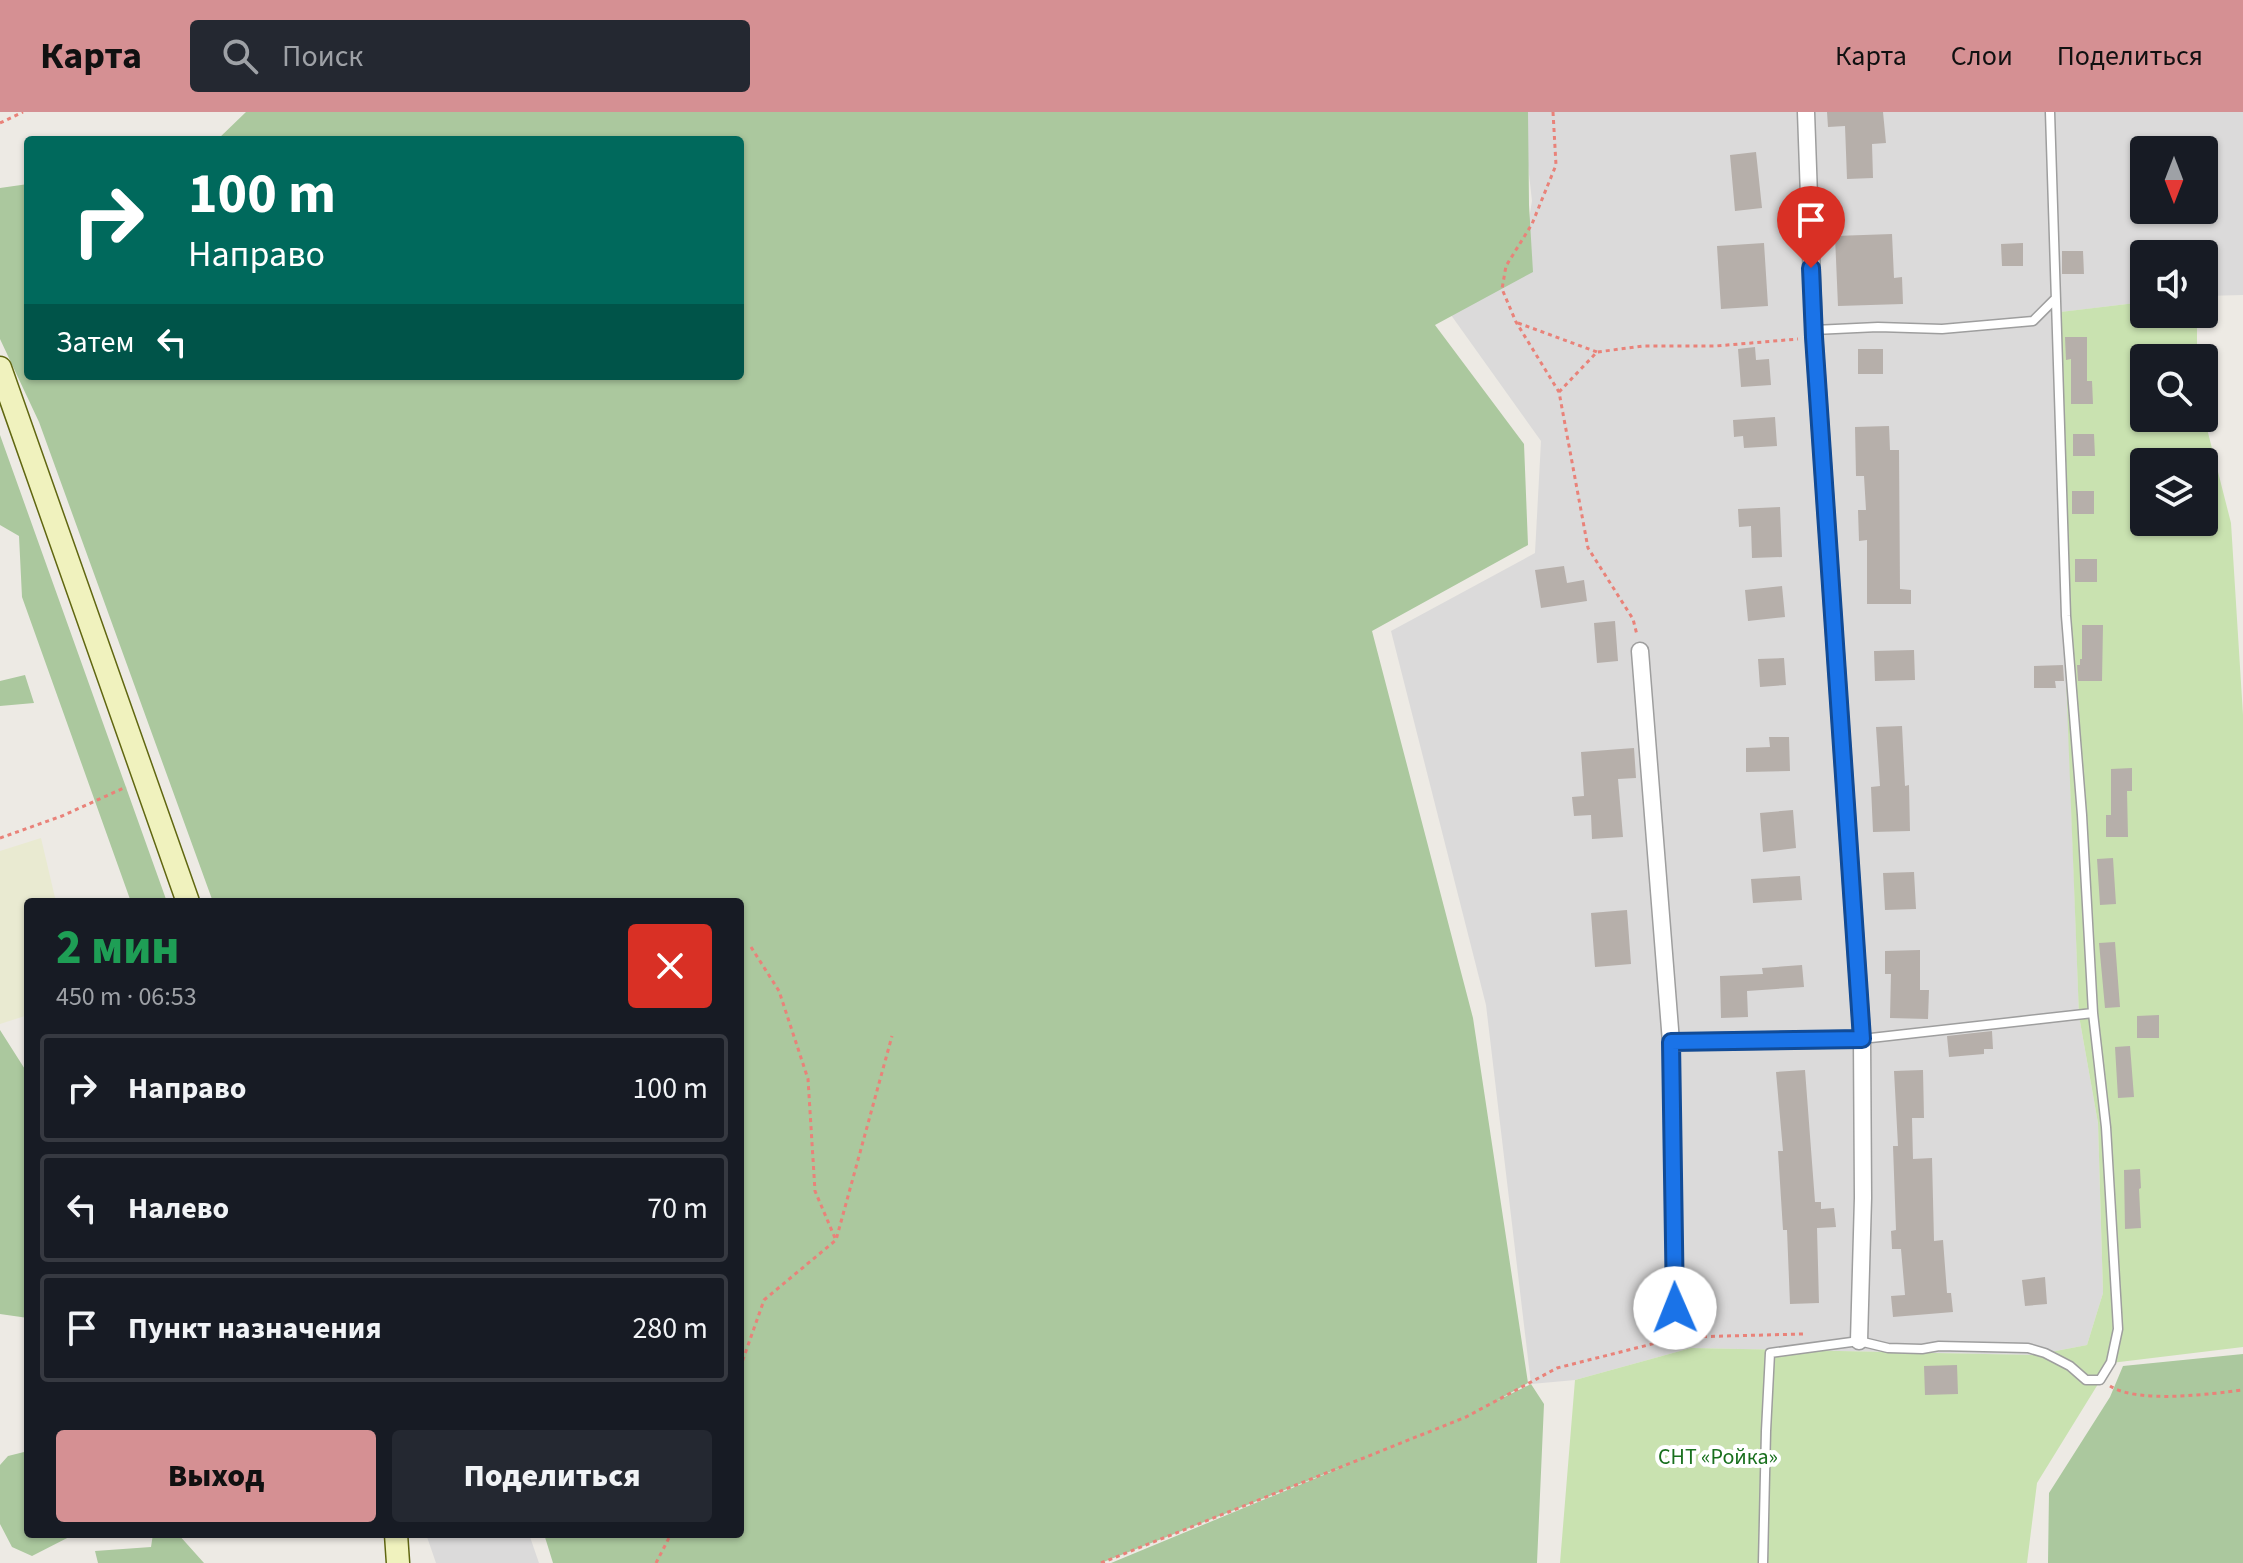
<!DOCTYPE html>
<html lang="ru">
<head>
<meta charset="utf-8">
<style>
	body { margin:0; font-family:"Source Sans 3",sans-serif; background:#242831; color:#f1f3f6; height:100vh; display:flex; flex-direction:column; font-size:30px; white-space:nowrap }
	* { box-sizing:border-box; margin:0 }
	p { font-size:26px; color:#9ea1a6 }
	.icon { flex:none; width:44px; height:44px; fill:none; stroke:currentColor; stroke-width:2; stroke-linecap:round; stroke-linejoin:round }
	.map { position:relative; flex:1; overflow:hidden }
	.drawer { position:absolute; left:24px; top:786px; width:720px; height:640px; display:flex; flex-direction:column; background:#171b24; border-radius:8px; box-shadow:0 2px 6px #0004 }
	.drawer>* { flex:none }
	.top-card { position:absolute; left:24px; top:24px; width:720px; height:244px; border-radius:8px; box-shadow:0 2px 6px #0004; background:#00695c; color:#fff; overflow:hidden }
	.needle { width:52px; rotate:180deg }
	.tools { position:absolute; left:2130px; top:24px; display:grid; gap:16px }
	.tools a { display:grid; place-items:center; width:88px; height:88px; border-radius:8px; background:#171b24; box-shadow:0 2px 6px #0004; font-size:40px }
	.pin { position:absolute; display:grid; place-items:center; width:68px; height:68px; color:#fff; margin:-82px -34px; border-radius:50% 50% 50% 0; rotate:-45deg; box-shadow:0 0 8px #0007 }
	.pin .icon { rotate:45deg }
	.me { position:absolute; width:88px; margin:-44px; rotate:359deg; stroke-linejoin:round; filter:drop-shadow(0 0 6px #0008) }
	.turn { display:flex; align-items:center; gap:28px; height:168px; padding:0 32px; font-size:36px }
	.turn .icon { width:104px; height:104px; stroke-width:2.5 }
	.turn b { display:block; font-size:56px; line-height:68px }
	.then { display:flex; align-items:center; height:76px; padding:0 32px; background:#0003; gap:16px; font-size:30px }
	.round { display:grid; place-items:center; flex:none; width:84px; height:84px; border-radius:8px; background:#242831 }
	.headline { display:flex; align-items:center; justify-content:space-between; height:136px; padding:0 32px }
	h1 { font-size:48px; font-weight:800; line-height:60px; color:#1e9e55 }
	.action { display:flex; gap:16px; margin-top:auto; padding:16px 32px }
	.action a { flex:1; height:92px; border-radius:8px; background:#d59093; color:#111; font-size:32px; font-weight:800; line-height:92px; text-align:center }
	.action a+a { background:#242831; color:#f1f3f6 }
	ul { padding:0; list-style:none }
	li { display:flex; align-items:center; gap:24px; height:108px; margin:0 16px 12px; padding:0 16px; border:4px solid #363941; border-radius:8px }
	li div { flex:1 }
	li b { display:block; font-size:30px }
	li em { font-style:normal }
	header { display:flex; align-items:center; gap:48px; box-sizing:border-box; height:112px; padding:0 40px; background:#d59093; color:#111 }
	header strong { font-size:38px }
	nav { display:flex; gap:44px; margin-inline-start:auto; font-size:28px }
	.search { width:560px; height:72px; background:#242831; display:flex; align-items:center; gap:20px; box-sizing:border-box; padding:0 28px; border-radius:8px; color:#9ea1a6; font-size:30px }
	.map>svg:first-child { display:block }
	.residential { fill:#dbdada; fill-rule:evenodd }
	.farmland { fill:#e9ead1 }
	.grass { fill:#c9e2b0; fill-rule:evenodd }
	.forest { fill:#abc89e }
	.building { fill:#b6afaa }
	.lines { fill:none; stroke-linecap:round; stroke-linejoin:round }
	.lane-casing { stroke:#9e9e9e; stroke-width:11 }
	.street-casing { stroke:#9e9e9e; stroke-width:19 }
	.secondary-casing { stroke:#606711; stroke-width:25 }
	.path { stroke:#e98279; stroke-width:3; stroke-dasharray:4 4; stroke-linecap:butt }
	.lane { stroke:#fff; stroke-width:8 }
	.street { stroke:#fff; stroke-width:16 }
	.secondary { stroke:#f0f2be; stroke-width:22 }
	.route-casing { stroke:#114b97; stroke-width:20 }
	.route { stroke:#1a73e8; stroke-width:14 }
	.labels { text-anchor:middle; stroke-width:8; stroke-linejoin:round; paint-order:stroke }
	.park-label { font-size:22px; fill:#186f1d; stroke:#fff }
</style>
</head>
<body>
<header>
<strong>Карта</strong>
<div class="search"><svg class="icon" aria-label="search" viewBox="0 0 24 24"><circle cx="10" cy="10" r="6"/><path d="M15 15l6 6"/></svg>Поиск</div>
<nav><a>Карта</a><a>Слои</a><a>Поделиться</a></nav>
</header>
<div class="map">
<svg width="2243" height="1451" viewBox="0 0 2243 1451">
	<rect width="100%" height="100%" fill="#edeae4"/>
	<path class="residential" d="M1522,0H2243V183L2204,184V142H2144V190L2053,201L2079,904L2098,1011L2103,1181L2087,1233L2035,1243L1691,1236L1575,1268L1531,1272L1486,893L1391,519L1535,441L1541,329L1446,196L1523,144L1532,89ZM2144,38H2204V98H2144Z
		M426,1422H529L539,1451H436Z"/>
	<path class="farmland" d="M41,726L56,790H28V903L0,912V739Z"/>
	<path class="grass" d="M2144,190V202H2197V246H2144V306L2204,305L2231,411L2243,603V1235L2111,1251L2037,1371L2027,1451H1560L1575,1268L1691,1236L2035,1243L2087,1233L2103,1181L2098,1011L2079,904L2052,201ZM2144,350H2204V410H2144Z"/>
	<path class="forest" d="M246,0H1528L1529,93L1533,160L1435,213L1524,332L1528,433L1372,519L1473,906L1528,1271L1498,1288L1531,1272L1544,1292L1537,1451H1111L1350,1352L1101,1451H553L544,1422H740V790H213L39,310L0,227V76L28,72V264H740V28H217Z
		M0,323L167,790H131L22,485L19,424L0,413Z
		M25,563L34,591L0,594V569Z
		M0,918L28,962V1206L0,1202Z
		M2243,1242V1451H2048L2049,1381L2110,1285L2123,1254Z
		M28,1339V1422H75L32,1444L12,1435L0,1412V1353L8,1344Z
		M153,1422H178L204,1451H98L95,1439L151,1435Z"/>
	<path class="building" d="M1827,0H1883L1886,31L1872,32L1873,66L1847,67L1845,14L1828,15Z
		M1756,40L1762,96L1735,99L1730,43Z
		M1892,122L1894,166L1902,165L1903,192L1838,194L1835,124Z
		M1764,131L1768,194L1721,197L1717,134Z
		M2023,131V154H2002L2001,132Z
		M2062,139H2083L2084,162H2062Z
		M2065,225H2087V269H2092L2093,292H2071V247L2066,248Z
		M1755,235L1756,248L1769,247L1771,273L1741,275L1738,237Z
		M1858,237H1883V262H1858Z
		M1775,305L1777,334L1744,336L1743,324L1734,325L1733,308Z
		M1889,314L1890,338H1899L1900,477L1911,478V492H1867V428L1859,429L1858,398H1866L1864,364H1856L1855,315Z
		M2073,322H2094L2095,344H2073Z
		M2072,379H2094V402H2072Z
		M1780,395L1782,445L1752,446L1751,414L1739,415L1738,397Z
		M2075,447H2097V470H2075Z
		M1564,454L1567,471L1584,468L1587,489L1541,496L1535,458Z
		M1782,474L1785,505L1748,509L1745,478Z
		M1615,509L1618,549L1597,551L1594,511Z
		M2082,513H2103L2102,569H2078L2077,553H2080V547H2082Z
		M1914,538L1915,568L1875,569L1874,539Z
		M1784,546L1786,573L1760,575L1758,547Z
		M2063,553L2064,569H2055L2056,576H2034V554Z
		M1902,614L1905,674L1909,673L1910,719L1873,720L1871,675L1880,674L1876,615Z
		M1769,625H1789L1790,659L1746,660V636L1770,635Z
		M1634,636L1636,666L1618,667L1623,725L1592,727L1591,703L1574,704L1572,685L1584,684L1581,640Z
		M2132,656V679H2127L2128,725H2106V703H2111V657Z
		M1793,698L1796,736L1763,740L1760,701Z
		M2113,746L2116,792L2100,793L2097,747Z
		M1914,760L1916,797L1885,798L1883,761Z
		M1800,764L1802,788L1753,791L1751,767Z
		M1627,798L1631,852L1595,855L1591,801Z
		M2115,830L2120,895L2105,896L2099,831Z
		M1920,838V878H1929L1928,907L1890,906L1891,862H1885V839Z
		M1802,853L1804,875L1747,879L1748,905L1721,906L1720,864L1763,862L1762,856Z
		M2159,903V926H2137V904Z
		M1992,919L1993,937H1984V942L1949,945L1947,924Z
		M2130,934L2134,985L2118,986L2115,935Z
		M1805,958L1815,1090H1821V1097L1834,1096L1836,1115L1817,1116L1819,1191L1790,1192L1787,1118H1783L1778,1039H1783L1776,960Z
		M1923,958L1924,1006H1912L1913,1047L1932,1046L1934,1129L1943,1128L1947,1181H1951L1953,1200L1893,1205L1891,1184L1905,1183L1901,1137H1892L1891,1119L1896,1118L1893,1034H1898L1894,959Z
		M2140,1057L2141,1076L2139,1077L2141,1116L2125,1117L2124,1058Z
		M2045,1165L2047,1192L2025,1194L2022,1168Z
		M1957,1253L1958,1282L1925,1283L1924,1254Z"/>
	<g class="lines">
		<g class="lane-casing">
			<path id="lane" d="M1814,218L1878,215L1942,217L2033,209L2055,187
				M1862,927L2093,901
				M1671,931L1676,1226
				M1763,1451L1766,1319L1770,1241L1859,1229L1888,1236L1922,1237L1939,1234L2028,1236L2045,1241L2070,1254L2086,1268H2100L2111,1250L2118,1217L2106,1015L2093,901L2082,703L2066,504L2050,0"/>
		</g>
		<g class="street-casing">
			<path id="street" d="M1806,0L1814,225L1862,927L1863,1086L1859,1229
				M1640,539L1671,930L1862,927"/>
		</g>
		<g class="secondary-casing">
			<path id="secondary" d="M0,256L188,790
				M396,1422L398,1451"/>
		</g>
		<path class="path" d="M1553,0L1556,53L1532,112L1506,154L1502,177L1516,210L1559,280L1588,436L1633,507L1637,523
			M0,11L23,0
			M1518,211L1597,240
			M1559,280L1597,240L1644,234H1716L1798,227
			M0,726L62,704L126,675
			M751,835L779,879L808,967L815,1079L835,1126
			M1687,1225L1803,1222
			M740,1256L764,1188L836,1128L892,924
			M2110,1274C2138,1292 2210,1282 2243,1278
			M656,1451L671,1422
			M1101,1451L1466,1305L1557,1256L1664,1229"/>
		<use href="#lane" class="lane"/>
		<use href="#street" class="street"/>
		<use href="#secondary" class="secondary"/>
	</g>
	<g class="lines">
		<g class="route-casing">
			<path id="route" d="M1675,1196L1671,930L1862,927L1814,225L1811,156"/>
		</g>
		<use href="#route" class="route"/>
	</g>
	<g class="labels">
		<g class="park-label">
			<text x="1718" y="1352">СНТ «Ройка»</text>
		</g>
	</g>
</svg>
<div class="tools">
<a><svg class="needle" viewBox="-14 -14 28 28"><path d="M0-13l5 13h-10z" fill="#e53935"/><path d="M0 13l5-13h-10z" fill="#9ea1a6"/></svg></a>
<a><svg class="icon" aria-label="sound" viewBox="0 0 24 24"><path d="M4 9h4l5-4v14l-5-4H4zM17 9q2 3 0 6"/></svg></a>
<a><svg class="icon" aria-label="search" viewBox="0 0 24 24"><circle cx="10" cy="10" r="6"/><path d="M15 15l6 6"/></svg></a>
<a><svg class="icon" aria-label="layers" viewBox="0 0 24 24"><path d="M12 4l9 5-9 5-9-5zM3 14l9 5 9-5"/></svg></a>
</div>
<div class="pin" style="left:1811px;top:156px;background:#d93025"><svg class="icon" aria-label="arrive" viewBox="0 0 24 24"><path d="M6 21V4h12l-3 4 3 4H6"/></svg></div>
<svg class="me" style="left:1675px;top:1196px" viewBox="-20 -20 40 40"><circle r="19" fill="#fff"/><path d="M0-13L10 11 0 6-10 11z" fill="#1a73e8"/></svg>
<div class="top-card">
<div class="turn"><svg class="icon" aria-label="right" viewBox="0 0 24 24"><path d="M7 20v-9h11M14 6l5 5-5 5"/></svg><div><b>100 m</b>Направо</div></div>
<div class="then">Затем<svg class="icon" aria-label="left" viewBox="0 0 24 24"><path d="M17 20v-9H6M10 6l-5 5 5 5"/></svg></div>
</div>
<section class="drawer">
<div class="headline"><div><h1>2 мин</h1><p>450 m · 06:53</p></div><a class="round" style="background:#d93025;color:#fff"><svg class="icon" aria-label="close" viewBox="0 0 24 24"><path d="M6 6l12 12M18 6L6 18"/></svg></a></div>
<ul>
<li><svg class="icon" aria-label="right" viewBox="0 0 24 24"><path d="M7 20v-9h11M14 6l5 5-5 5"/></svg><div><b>Направо</b></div><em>100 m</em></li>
<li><svg class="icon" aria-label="left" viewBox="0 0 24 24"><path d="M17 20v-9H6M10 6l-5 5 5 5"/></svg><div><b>Налево</b></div><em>70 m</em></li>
<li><svg class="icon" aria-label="arrive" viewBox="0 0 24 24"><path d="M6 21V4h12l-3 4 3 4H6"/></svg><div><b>Пункт назначения</b></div><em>280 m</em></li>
</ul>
<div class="action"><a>Выход</a><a>Поделиться</a></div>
</section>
</div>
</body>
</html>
